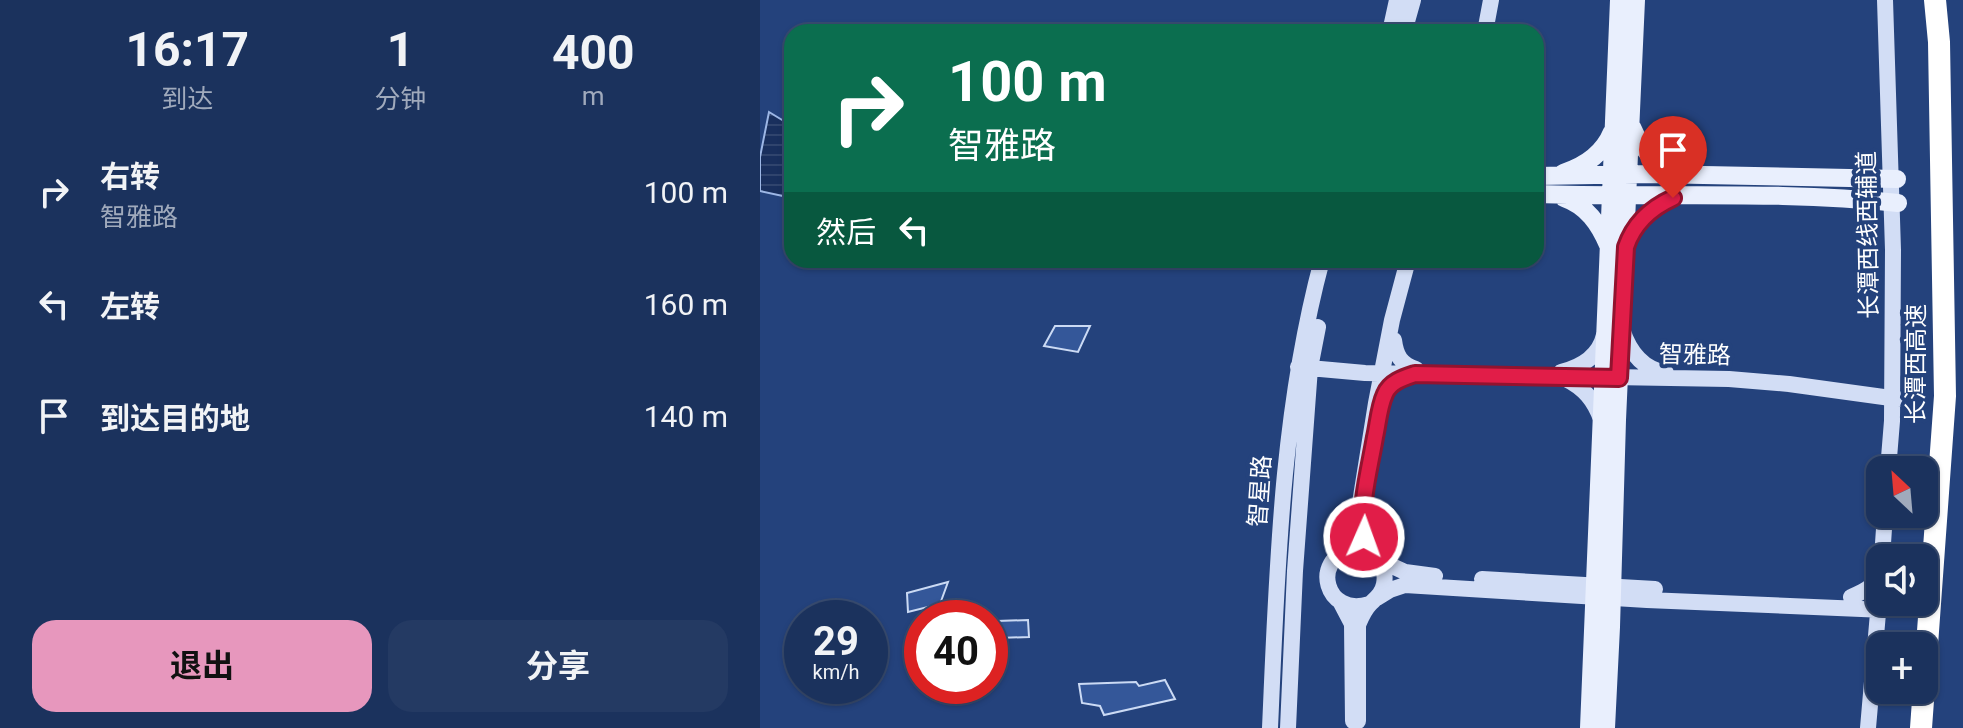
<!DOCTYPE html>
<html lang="zh">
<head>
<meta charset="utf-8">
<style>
	body { margin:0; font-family:Roboto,"Noto Sans SC",sans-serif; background:#243a63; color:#f1f3f6; height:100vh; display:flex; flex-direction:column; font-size:30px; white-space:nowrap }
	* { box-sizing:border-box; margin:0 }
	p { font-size:26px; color:#a0aabc }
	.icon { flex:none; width:44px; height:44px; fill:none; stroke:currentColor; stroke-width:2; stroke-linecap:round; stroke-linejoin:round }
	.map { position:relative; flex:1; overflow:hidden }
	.panel { display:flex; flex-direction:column; background:#1b325d; width:760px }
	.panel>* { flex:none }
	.top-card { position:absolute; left:24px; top:24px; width:760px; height:244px; border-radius:24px; box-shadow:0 2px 6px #0004,0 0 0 2px #394d72; background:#0b6e4f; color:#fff; overflow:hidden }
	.needle { width:52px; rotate:334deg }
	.controls { position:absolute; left:1106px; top:456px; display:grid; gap:16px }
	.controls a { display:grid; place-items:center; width:72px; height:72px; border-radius:16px; background:#1b325d; box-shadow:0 2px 6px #0004,0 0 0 2px #394d72; font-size:40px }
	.speed { position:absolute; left:24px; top:600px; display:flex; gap:16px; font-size:40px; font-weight:700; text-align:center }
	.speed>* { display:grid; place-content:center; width:104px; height:104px; border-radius:50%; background:#1b325d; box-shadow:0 2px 6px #0004,0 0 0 2px #394d72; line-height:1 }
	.speed small { font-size:20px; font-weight:400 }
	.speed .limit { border:12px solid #d22; background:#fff; color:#111 }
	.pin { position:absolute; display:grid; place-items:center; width:68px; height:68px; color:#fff; margin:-82px -34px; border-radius:50% 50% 50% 0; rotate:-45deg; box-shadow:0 0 8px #0007 }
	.pin .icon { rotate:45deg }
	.me { position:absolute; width:88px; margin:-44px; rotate:2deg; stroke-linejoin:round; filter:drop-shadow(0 0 6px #0008) }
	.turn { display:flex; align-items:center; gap:28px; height:168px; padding:0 32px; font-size:36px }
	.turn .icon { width:104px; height:104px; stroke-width:2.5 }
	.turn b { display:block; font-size:56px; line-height:68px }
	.then { display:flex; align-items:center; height:76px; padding:0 32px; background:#0003; gap:16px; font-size:30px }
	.eta { display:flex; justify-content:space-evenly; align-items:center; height:136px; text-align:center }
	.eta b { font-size:48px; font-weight:700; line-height:56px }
	.primary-button { display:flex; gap:16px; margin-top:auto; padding:16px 32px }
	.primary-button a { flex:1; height:92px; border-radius:24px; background:#e797bd; color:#111; font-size:32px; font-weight:700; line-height:92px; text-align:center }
	.primary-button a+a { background:#243a63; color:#f1f3f6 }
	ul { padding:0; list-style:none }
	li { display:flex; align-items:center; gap:24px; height:112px; padding:0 32px }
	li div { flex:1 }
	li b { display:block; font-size:30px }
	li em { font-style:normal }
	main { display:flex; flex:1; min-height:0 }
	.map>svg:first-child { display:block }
	.water { fill:url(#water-rules); stroke:#9db7e6; stroke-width:2 }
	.building { fill:#345799; stroke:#cbdaf4; stroke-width:2 }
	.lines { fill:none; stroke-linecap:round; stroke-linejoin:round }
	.secondary { stroke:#d2ddf5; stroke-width:16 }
	.primary { stroke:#e9effd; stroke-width:18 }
	.highway { stroke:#fff; stroke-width:22 }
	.route-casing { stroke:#92132f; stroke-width:20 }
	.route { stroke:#e11d48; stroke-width:14 }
	.labels { text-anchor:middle; stroke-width:8; stroke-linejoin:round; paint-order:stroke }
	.street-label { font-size:24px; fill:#fff; stroke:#24427c }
</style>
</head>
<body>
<main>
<section class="panel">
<div class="eta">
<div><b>16:17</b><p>到达</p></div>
<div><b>1</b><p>分钟</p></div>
<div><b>400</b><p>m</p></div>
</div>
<ul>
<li><svg class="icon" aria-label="right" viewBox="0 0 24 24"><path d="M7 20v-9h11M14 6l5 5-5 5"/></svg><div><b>右转</b><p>智雅路</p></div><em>100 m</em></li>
<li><svg class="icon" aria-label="left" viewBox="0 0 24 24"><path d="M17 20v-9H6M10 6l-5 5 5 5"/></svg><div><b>左转</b></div><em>160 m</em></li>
<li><svg class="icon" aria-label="arrive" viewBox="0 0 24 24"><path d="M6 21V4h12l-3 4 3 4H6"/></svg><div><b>到达目的地</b></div><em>140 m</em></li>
</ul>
<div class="primary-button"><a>退出</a><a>分享</a></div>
</section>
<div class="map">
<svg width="1203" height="728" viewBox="0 0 1203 728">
	<defs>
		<pattern id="water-rules" width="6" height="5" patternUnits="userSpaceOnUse" patternTransform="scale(2)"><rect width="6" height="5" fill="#192f5d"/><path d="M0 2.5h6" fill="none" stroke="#30446d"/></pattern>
	</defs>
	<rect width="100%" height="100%" fill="#24427c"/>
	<path class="water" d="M9,112L32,126V198L0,191V157Z"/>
	<path class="building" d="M295,326H330L318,352L284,346Z
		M188,582L180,604L148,612L147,593Z
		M268,620L269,637L238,638L237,621Z
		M405,680L415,699L344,715L340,706L322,703L319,684L376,682L379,686Z"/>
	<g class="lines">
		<path class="secondary" d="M1125,0L1133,250L1132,421L1128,470
			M630,32L637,0
			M644,32L653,0
			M725,32L731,0
			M862,329C869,351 882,369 906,373
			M634,340C636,356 641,364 656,369
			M538,367L605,373L969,379L1029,384L1138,399
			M801,372C821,367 839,357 844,335
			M806,379C824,388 834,400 841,419
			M580,555L589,545L595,534L616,403L632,320L648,260
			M1122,558L1125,514
			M617,559L645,572L675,576
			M722,579L895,589
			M1091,597C1104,591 1116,586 1120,572
			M617,598L630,590L645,585L887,600L1125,610
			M581,603L592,624L593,721H598V625C601,618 604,610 610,604C616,598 622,594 624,584C626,574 623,563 615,557C608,551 600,549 591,551C551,558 565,618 609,604
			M510,728C517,572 521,412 562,260
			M528,728L535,571L550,368L558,327
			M1108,728L1120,590"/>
		<path class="primary" d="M872,127C881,148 894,165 916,173
			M803,173C825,166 843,154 852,132
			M776,176L893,174L1137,179
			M776,194C897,198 1017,190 1138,203
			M804,198C827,206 839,224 848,245
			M868,241C878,219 894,206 915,197
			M829,728L859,0
			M846,728L851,627L857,420L876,0"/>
		<path class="highway" d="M1161,728L1185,396L1179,42L1175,0"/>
	</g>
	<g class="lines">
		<g class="route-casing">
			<path id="route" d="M604,537C599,507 610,467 615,437C618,424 619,407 625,394C630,382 643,378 655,374L859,378L866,247C874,223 891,208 913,198"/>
		</g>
		<use href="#route" class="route"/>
	</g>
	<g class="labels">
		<g class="street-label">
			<text transform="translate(1108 235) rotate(-91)" y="8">长潭西线西辅道</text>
			<text transform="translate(935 355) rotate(1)" y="8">智雅路</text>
			<text transform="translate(1156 364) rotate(-90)" y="8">长潭西高速</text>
			<text transform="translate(500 491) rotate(-86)" y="8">智星路</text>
		</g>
	</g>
</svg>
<div class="controls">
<a><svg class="needle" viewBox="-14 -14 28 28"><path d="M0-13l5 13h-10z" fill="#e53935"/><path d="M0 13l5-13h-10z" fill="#a0aabc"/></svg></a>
<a><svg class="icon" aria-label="sound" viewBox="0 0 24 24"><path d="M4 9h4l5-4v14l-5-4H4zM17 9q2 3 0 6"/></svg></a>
<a>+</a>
</div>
<div class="speed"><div>29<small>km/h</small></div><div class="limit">40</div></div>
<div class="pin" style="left:913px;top:198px;background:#d93025"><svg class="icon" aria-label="arrive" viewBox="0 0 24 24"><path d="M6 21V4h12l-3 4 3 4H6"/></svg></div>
<svg class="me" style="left:604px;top:537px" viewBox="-20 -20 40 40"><circle r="17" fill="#e11d48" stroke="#fff" stroke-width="3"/><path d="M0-11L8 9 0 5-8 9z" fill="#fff"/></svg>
<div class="top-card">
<div class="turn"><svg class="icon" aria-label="right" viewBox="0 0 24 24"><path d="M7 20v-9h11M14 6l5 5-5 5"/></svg><div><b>100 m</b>智雅路</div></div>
<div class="then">然后<svg class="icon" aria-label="left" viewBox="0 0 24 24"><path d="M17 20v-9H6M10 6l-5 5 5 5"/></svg></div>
</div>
</div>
</main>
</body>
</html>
